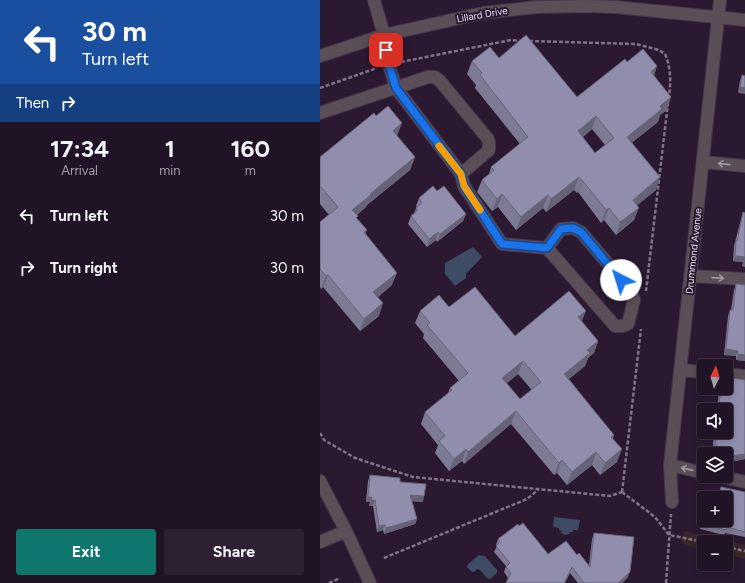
<!DOCTYPE html>
<html lang="en">
<head>
<meta charset="utf-8">
<style>
	body { margin:0; font-family:Figtree,sans-serif; background:#2d2032; color:#f1f3f6; height:100vh; display:flex; flex-direction:column; font-size:15px; white-space:nowrap }
	* { box-sizing:border-box; margin:0 }
	p { font-size:13px; color:#a29ea7 }
	.icon { flex:none; width:22px; height:22px; fill:none; stroke:currentColor; stroke-width:2; stroke-linecap:round; stroke-linejoin:round }
	.map { position:relative; flex:1; overflow:hidden }
	.sheet { display:flex; flex-direction:column; background:#201325; width:320px }
	.sheet>* { flex:none }
	.guide { background:#1a4fa0; color:#fff; overflow:hidden }
	.needle { width:26px; rotate:5deg }
	.tools { position:absolute; left:377px; top:359px; display:grid; gap:8px }
	.tools a { display:grid; place-items:center; width:36px; height:36px; border-radius:4px; background:#201325; box-shadow:0 2px 6px #0003,0 0 0 1px #3d3242; font-size:20px }
	.pin { position:absolute; display:grid; place-items:center; width:34px; height:34px; color:#fff; margin:-17px; border-radius:8px; box-shadow:0 2px 6px #0006 }
	.me { position:absolute; width:44px; margin:-22px; rotate:320deg; stroke-linejoin:round; filter:drop-shadow(0 0 3px #0008) }
	.turn { display:flex; align-items:center; gap:14px; height:84px; padding:0 16px; font-size:18px }
	.turn .icon { width:52px; height:52px; stroke-width:2.5 }
	.turn b { display:block; font-size:28px; line-height:34px }
	.then { display:flex; align-items:center; height:38px; padding:0 16px; background:#0003; gap:8px; font-size:15px }
	.eta { display:flex; justify-content:space-evenly; align-items:center; height:68px; text-align:center }
	.eta b { font-size:24px; font-weight:700; line-height:28px }
	.action { display:flex; gap:8px; margin-top:auto; padding:8px 16px }
	.action a { flex:1; height:46px; border-radius:4px; background:#0f766e; color:#fff; font-size:16px; font-weight:700; line-height:46px; text-align:center }
	.action a+a { background:#2d2032; color:#f1f3f6 }
	ul { padding:0; list-style:none }
	li { display:flex; align-items:center; gap:12px; height:52px; padding:0 16px }
	li div { flex:1 }
	li b { display:block; font-size:15px }
	li em { font-style:normal }
	main { display:flex; flex:1; min-height:0 }
	.map>svg:first-child { display:block }
	.green { fill:#3a262a }
	.water { fill:#3e4b65 }
	.lines { fill:none; stroke-linecap:round; stroke-linejoin:round }
	.minor-casing { stroke:#46344b; stroke-width:14 }
	.path { stroke:#817286; stroke-width:2.5; stroke-dasharray:4 2; stroke-linecap:butt }
	.minor { stroke:#5b4e56; stroke-width:12 }
	.wall { fill:#7d7a95; fill-rule:evenodd }
	.shaded-wall { fill:#666379 }
	.building { fill:#918ead; stroke:#666379; fill-rule:evenodd }
	.oneway { stroke:#a296a2 }
	.route-casing { stroke:#114b97; stroke-width:10 }
	.route { stroke:#1a73e8; stroke-width:7 }
	.slow { stroke:#f59e0b; stroke-width:7 }
	.labels { text-anchor:middle; stroke-width:4; stroke-linejoin:round; paint-order:stroke }
	.street-label { font-size:10px; fill:#e9ddee; stroke:#2b1931 }
</style>
</head>
<body>
<main>
<section class="sheet">
<div class="guide">
<div class="turn"><svg class="icon" aria-label="left" viewBox="0 0 24 24"><path d="M17 20v-9H6M10 6l-5 5 5 5"/></svg><div><b>30 m</b>Turn left</div></div>
<div class="then">Then<svg class="icon" aria-label="right" viewBox="0 0 24 24"><path d="M7 20v-9h11M14 6l5 5-5 5"/></svg></div>
</div>
<div class="eta">
<div><b>17:34</b><p>Arrival</p></div>
<div><b>1</b><p>min</p></div>
<div><b>160</b><p>m</p></div>
</div>
<ul>
<li><svg class="icon" aria-label="left" viewBox="0 0 24 24"><path d="M17 20v-9H6M10 6l-5 5 5 5"/></svg><div><b>Turn left</b></div><em>30 m</em></li>
<li><svg class="icon" aria-label="right" viewBox="0 0 24 24"><path d="M7 20v-9h11M14 6l5 5-5 5"/></svg><div><b>Turn right</b></div><em>30 m</em></li>
</ul>
<div class="action"><a>Exit</a><a>Share</a></div>
</section>
<div class="map">
<svg width="425" height="583" viewBox="0 0 425 583">
	<rect width="100%" height="100%" fill="#2b1931"/>
	<path class="green" d="M364,531L425,545V559L406,554V542H384V549L368,546L362,543Z"/>
	<path class="water" d="M153,247L162,257L146,274V278L135,286L125,274V263Z
		M234,517L260,520L258,530H253V532H250L249,534L245,535L241,533L242,531L239,530V528L233,527Z
		M159,555L165,556L177,570V573L170,579L167,578L160,570L157,569L154,572H152L147,567L148,564Z"/>
	<g class="lines">
		<g class="minor-casing">
			<path id="minor" d="M54,0L64,35L69,65L76,88L141,174
				M0,56L64,35L163,13L216,7L267,6L296,7L425,20
				M0,113L108,77H115L120,81L168,139L169,143V150L141,174L144,186L182,244L227,248
				M383,162L425,166
				M253,228L261,232L311,291L314,300L308,324L303,326H295L227,248L241,229Z
				M370,276L425,279
				M360,370L384,372
				M406,374L425,376
				M350,465L384,473
				M398,476L425,482
				M0,481L26,531L50,583
				M352,502L350,465L400,0
				M0,542L26,531"/>
		</g>
		<path class="path" d="M209,41L316,44L339,50L345,54C351,68 351,82 349,96
			M81,62L191,40L202,41
			M0,88L57,68
			M326,291L348,103
			M0,433L4,440L35,458L93,477L290,496L302,492
			M302,492L321,329
			M302,492L335,517L349,535L384,542
			M406,547L425,551
			M64,558L207,499L218,490
			M9,583L20,578
			M346,583L351,514"/>
		<use href="#minor" class="minor"/>
	</g>
	<path class="wall" d="M179,58L257,97L307,62L337,66L334,76L347,110L340,115L338,122L312,142L336,190L317,205L314,220L296,235L284,220L281,223L258,192L257,193L254,190L226,212L223,208L196,230L178,207L172,211L157,192L162,180L169,174L171,167L200,144L155,88L156,85L147,74L152,61ZM272,129L285,145L275,153L263,137Z
		M422,75L425,76L418,93L420,81Z
		M56,116L77,136L95,157L90,170L47,205L46,207L37,215V218L47,230L45,234L72,285L58,297L59,316L40,331L3,287L1,289L0,287V222L9,215L0,204V157Z
		M117,191L146,214L143,221L117,242L116,240L107,247L88,224L91,216L94,214L96,208L97,207L96,206L99,198Z
		M423,212L425,213V267L422,266L423,262L413,261L414,246Z
		M416,284L425,285V361L416,360V356L404,355L408,316L410,310H411L414,290Z
		M129,307L195,336L262,321L278,341L274,353L268,358L265,366L249,379L294,435L293,438L297,462L280,475L272,465L247,485L237,473L234,475L191,424L144,464L142,461L129,471L115,453L118,445L101,424L105,412L128,393L130,388L139,381L103,338L104,334L95,323L100,311ZM198,374L212,390L200,399L187,383Z
		M425,380V459L410,462L409,459L406,460V454H394L393,443L394,432H406V410H397L399,388H406Z
		M50,475L80,482L103,502L92,501L97,519L95,524L64,534L63,530L57,532L53,506H49L50,502H46L48,481Z
		M401,487L425,492V537L405,533L404,535L380,529L384,515V520L406,498H397Z
		M199,526L228,554L257,555L269,565L272,539L274,533L308,577L302,583H258L250,573L245,583H186L188,578L184,572L186,566L174,552L177,546L176,545L178,539Z"/>
	<path class="shaded-wall" d="M337,66L333,79L331,72Z
		M420,87L425,88V94L418,93Z
		M351,97L347,110L340,115L338,122L303,150L307,137L340,106Z
		M276,116L272,129L254,144L258,131Z
		M82,123L77,136L68,143L73,131Z
		M95,157L90,170L47,205L46,207L28,222L32,210L50,194Z
		M259,177L254,190L226,212L231,199Z
		M340,177L336,190L308,213L313,200Z
		M262,180L258,192L257,193Z
		M182,194L178,207L172,211L177,199Z
		M228,195L223,208L196,230L201,217Z
		M289,208L284,220L281,223L286,210Z
		M319,208L314,220L296,235L300,222Z
		M146,214L143,221L117,242L120,234Z
		M118,232L116,240L107,247L109,239Z
		M415,256L425,257L423,262L413,261Z
		M424,261H425V267L422,266Z
		M77,273L72,285L49,304L53,292Z
		M8,275L3,287L1,289L6,276Z
		M63,303L59,316L40,331L44,319Z
		M266,311L261,323L258,317Z
		M278,341L274,353L268,358L265,366L240,386L244,374L267,350Z
		M406,349L418,351L416,356L404,355Z
		M418,354L425,355V361L416,360Z
		M203,361L198,374L178,390L182,378Z
		M196,411L191,424L144,464L148,452Z
		M146,449L142,461L129,471L134,459Z
		M302,449L297,462L280,475L285,463Z
		M276,452L272,465L247,485L252,472Z
		M411,454L409,459L406,460V455Z
		M425,454V459L410,462L412,456Z
		M242,460L237,473L234,475L239,463Z
		M90,495L104,496L103,502L88,501Z
		M48,497H52L50,502H46Z
		M51,500H55L53,506H49Z
		M97,519L95,524L64,534L66,528Z
		M65,525L63,530L57,532L59,526Z
		M310,572L308,577L302,583H298Z"/>
	<path class="building" d="M206,35L257,97L305,59L307,62L323,49L337,66L331,72L351,97L340,106L342,109L307,137L340,177L313,200L319,208L300,222L289,208L286,210L262,180L259,177L231,199L228,195L201,217L182,194L177,199L162,180L174,170L171,167L208,137L160,75L162,73L152,61L170,47L179,58ZM276,116L294,138L275,153L258,131Z
		M422,75L425,76V88L420,87Z
		M68,106L82,123L73,131L95,157L50,194L51,195L32,210L38,216L36,218L47,230L44,232L77,273L53,292L63,303L44,319L8,275L6,276L0,269V222L18,207L1,187L0,188V157L54,113L56,116Z
		M113,186L117,191L124,186L146,214L120,234L118,232L109,239L91,216L98,210L96,208L102,203L99,198Z
		M423,212L425,213V261H424L425,257L415,256L416,241H417Z
		M416,284L425,285V355L418,354V351L406,349L410,310H413Z
		M155,287L195,336L249,291L266,311L258,317L278,341L267,350L270,353L244,374L294,435L291,437L302,449L285,463L276,452L252,472L242,460L239,463L196,411L148,452L146,449L134,459L119,441L125,436L105,412L132,390L130,388L148,373L107,325L110,323L100,311L119,295L129,307ZM203,361L221,382L200,399L182,378Z
		M406,377L425,380V454L412,456L411,454L406,455V454H397L395,437V432H406V410H398L401,388H406Z
		M50,475L80,478V482L106,484L104,496L90,495L97,519L66,528L65,525L59,526L55,500H51L52,497H48Z
		M401,487L425,492V532L407,527L406,530L382,524L384,518V520H406V498H398Z
		M203,523L228,554L246,541L257,555L259,553L270,567L274,533L314,537L310,572L298,583H264L252,567L244,583H186L191,573L186,567L190,563L176,546L180,542L178,539L198,524L199,526Z"/>
	<defs><path id="oneway-shaft" d="M-6 0H5M1.5-3L5.5 0L1.5 3" fill="none" stroke-width="1.6" stroke-linecap="round" stroke-linejoin="round"/></defs>
	<g class="oneway">
		<use href="#oneway-shaft" transform="translate(404 164) rotate(-174)"/>
		<use href="#oneway-shaft" transform="translate(398 278) rotate(4)"/>
		<use href="#oneway-shaft" transform="translate(367 469) rotate(-167)"/>
	</g>
	<g class="lines">
		<g class="route-casing">
			<path id="route" d="M66,50L69,65L76,88L141,174L144,186L182,244L227,248L241,229L253,228L261,232L301,280"/>
		</g>
		<use href="#route" class="route"/>
		<path class="slow" d="M119,146L141,174L144,186L160,210"/>
	</g>
	<g class="labels">
		<g class="street-label">
			<text transform="translate(162 14) rotate(-10)" y="4">Lillard Drive</text>
			<text transform="translate(373 251) rotate(-84)" y="4">Drummond Avenue</text>
		</g>
	</g>
</svg>
<div class="tools">
<a><svg class="needle" viewBox="-14 -14 28 28"><path d="M0-13l5 13h-10z" fill="#e53935"/><path d="M0 13l5-13h-10z" fill="#a29ea7"/></svg></a>
<a><svg class="icon" aria-label="sound" viewBox="0 0 24 24"><path d="M4 9h4l5-4v14l-5-4H4zM17 9q2 3 0 6"/></svg></a>
<a><svg class="icon" aria-label="layers" viewBox="0 0 24 24"><path d="M12 4l9 5-9 5-9-5zM3 14l9 5 9-5"/></svg></a>
<a>+</a>
<a>−</a>
</div>
<div class="pin" style="left:66px;top:50px;background:#d93025"><svg class="icon" aria-label="arrive" viewBox="0 0 24 24"><path d="M6 21V4h12l-3 4 3 4H6"/></svg></div>
<svg class="me" style="left:301px;top:280px" viewBox="-20 -20 40 40"><circle r="19" fill="#fff"/><path d="M0-13L10 11 0 6-10 11z" fill="#1a73e8"/></svg>
</div>
</main>
</body>
</html>
